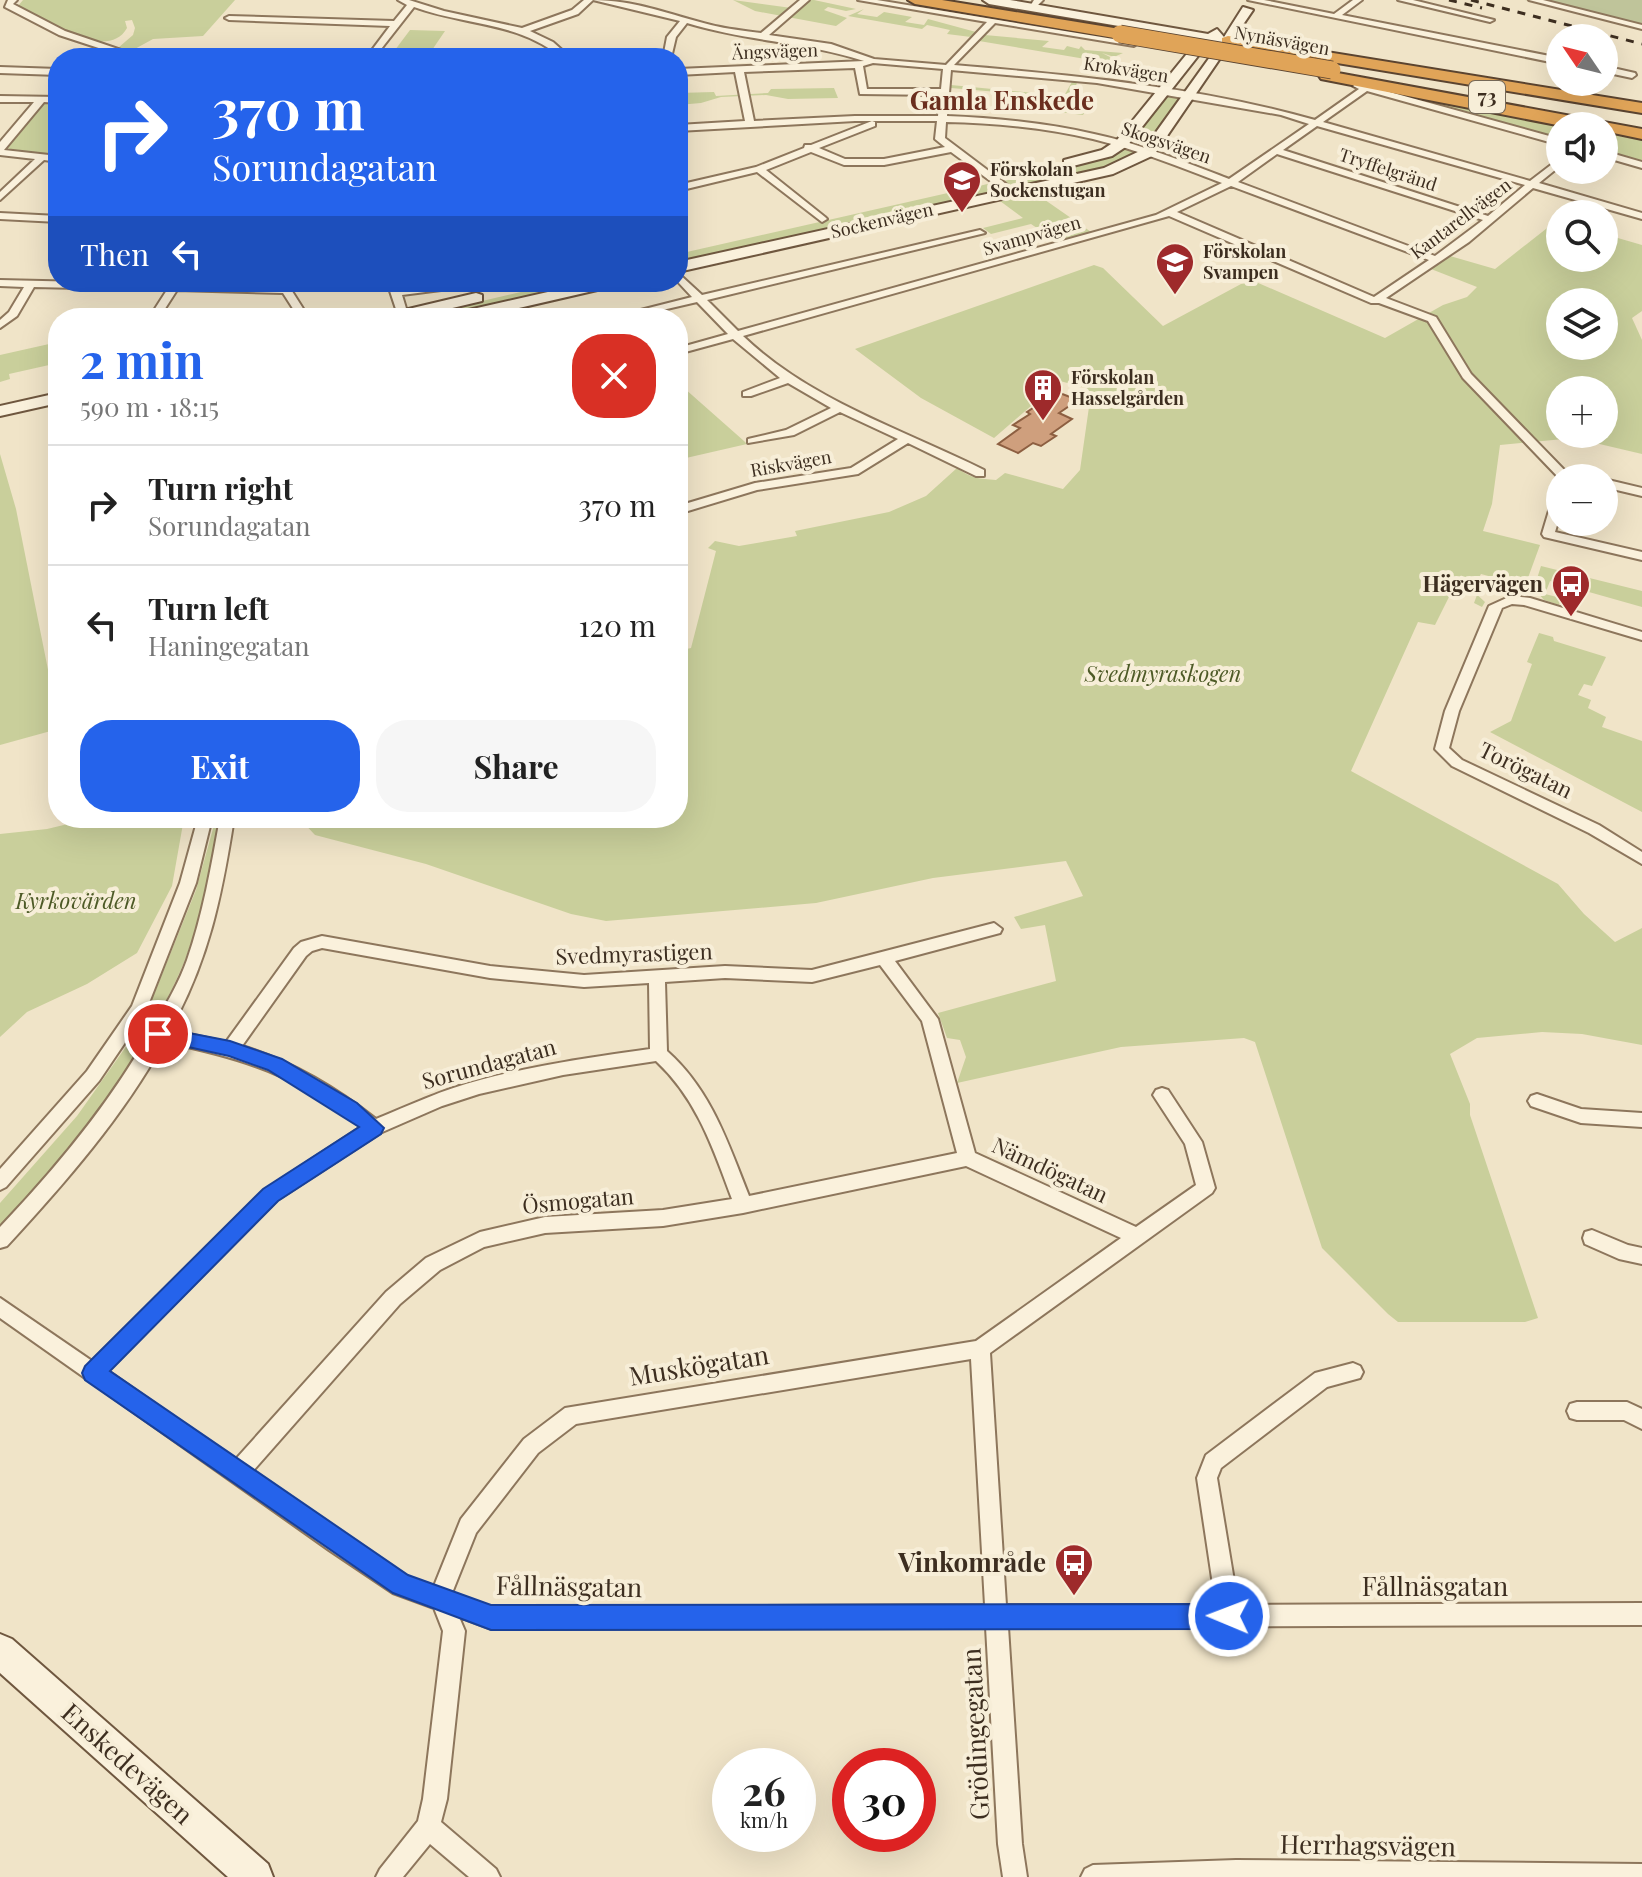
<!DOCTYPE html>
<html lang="en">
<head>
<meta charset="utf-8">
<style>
	body { margin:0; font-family:"Playfair Display",serif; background:#f6f6f6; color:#222; height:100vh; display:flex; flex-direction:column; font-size:30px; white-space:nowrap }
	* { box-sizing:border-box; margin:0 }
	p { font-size:26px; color:#767676 }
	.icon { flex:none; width:44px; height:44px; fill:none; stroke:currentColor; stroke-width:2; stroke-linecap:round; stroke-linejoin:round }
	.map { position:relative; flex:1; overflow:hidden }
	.side { position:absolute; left:48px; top:308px; width:640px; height:520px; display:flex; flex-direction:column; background:#fff; border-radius:32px; box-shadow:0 8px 32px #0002 }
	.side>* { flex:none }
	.guide { position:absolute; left:48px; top:48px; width:640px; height:244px; border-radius:32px; box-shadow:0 8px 32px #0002; background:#2563eb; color:#fff; overflow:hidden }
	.needle { width:52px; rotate:305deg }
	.fabs { position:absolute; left:1546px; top:24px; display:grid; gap:16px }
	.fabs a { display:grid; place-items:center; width:72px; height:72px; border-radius:50%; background:#fff; box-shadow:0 8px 32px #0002; font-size:40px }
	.speed { position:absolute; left:712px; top:1748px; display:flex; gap:16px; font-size:40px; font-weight:700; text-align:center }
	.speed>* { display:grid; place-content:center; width:104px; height:104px; border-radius:50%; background:#fff; box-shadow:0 8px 32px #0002; line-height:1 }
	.speed small { font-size:20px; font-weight:400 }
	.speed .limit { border:12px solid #d22; background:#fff; color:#111 }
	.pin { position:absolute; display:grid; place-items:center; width:68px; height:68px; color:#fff; margin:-34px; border:4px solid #fff; border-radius:50%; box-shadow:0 2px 8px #0007 }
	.me { position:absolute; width:88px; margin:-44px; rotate:271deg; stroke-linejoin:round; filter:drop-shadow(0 0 6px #0008) }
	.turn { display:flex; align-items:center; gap:28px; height:168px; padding:0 32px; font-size:36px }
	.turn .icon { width:104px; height:104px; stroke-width:2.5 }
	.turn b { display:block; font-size:56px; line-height:68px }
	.then { display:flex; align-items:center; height:76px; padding:0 32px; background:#0003; gap:16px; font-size:30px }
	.round { display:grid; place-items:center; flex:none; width:84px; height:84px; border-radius:32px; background:#f6f6f6 }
	.summary { display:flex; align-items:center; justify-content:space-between; height:136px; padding:0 32px }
	h1 { font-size:48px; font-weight:700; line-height:60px; color:#2563eb }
	.primary-button { display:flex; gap:16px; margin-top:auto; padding:16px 32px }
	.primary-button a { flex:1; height:92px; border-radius:32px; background:#2563eb; color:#fff; font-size:32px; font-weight:700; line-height:92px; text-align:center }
	.primary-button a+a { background:#f6f6f6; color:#222 }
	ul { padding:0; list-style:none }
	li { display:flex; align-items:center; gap:24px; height:120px; padding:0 32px; border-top:2px solid #e0e0e0 }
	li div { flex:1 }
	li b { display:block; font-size:30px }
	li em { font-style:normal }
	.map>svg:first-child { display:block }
	.green { fill:#c9cf9b; fill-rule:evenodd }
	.cemetery { fill:#bfc49a }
	.building { fill:#cf9f7d; stroke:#8d5f41; stroke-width:2 }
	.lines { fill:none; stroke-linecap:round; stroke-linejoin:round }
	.street-casing { stroke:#8d765c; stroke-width:4 }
	.secondary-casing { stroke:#6f573f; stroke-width:4 }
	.highway-casing { stroke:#5b4430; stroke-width:4 }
	.street { fill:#faf1dc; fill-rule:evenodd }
	.secondary { fill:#faf1dc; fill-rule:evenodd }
	.highway { fill:#e0a458; fill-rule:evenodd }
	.rail { stroke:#3d2e20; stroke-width:3; stroke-dasharray:8 8; stroke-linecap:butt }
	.highway-bridge-casing { stroke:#5b4430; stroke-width:19; stroke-linecap:butt }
	.highway-bridge { stroke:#e0a458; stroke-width:17 }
	.route { fill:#2563eb; stroke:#184099; stroke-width:2 }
	.labels { text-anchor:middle; stroke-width:8; stroke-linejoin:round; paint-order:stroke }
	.far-street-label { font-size:18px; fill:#3d2e20; stroke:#f7eed8 }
	.far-poi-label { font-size:18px; font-weight:bold; fill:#3d2e20; stroke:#f7eed8; text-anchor:start }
	.shield { fill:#f7eed8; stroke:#756857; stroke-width:2 }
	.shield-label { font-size:20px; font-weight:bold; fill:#3d2e20 }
	.poi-label { font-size:22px; font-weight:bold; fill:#3d2e20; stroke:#f7eed8; text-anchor:end }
	.park-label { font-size:22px; font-style:italic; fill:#4d5a26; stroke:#f7eed8 }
	.street-label { font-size:22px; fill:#3d2e20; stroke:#f7eed8 }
	.far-district-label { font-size:26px; font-weight:bold; fill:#6b2e1e; stroke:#f7eed8 }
	.near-street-label { font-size:26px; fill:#3d2e20; stroke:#f7eed8 }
	.near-poi-label { font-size:26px; font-weight:bold; fill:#3d2e20; stroke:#f7eed8; text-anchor:end }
</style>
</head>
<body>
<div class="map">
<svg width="1642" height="1877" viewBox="0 0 1642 1877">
	<rect width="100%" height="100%" fill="#f0e4c8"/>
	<path class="green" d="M23,0H235L203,36L153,39L133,50L118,48L133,35L135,28L132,20L125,21L127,28C108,63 41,20 18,6Z
		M733,0L799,9L809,0H814L856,9L846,11L828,7L824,10L847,18L836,26L755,11Z
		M864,9L857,14L877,17L884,12L912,17L905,22L924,25L928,19L976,32L971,37L947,34L950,30L927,25L922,29L848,16Z
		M410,30L445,31L428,56L392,54Z
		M985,35L1049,41L1042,47L1064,50L1067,46L1079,49L1081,46L1085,50L1123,53L1114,57L1102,53L1110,57L1109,63L979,41Z
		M1073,80H1078L1071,99L1091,101L1083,115L1020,107L1022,94L951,88V85L1064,96Z
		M834,88L838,98L788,99L766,95L721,97L701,103L678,105V93L714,92L716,96L768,93L771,89Z
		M1166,95L1182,98L1146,147L1126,143Z
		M1407,97L1562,126L1560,141Z
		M45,102L58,103V157L5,152L3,149Z
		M1604,133L1642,140V163L1604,153Z
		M1121,147L1141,153L1111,167L1015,189L1004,181L1095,160Z
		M992,183L1003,192L678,264V254Z
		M1035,193L1094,234L1059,243L1031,224L991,234L983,228L1023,218L1000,201L1006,199L1003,197Z
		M1556,221L1560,222V258H1604V234L1642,245V311L1632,318L1642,340V454L1574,438L1500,445L1492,504L1483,531L1540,545L1525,586L1481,574L1472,590L1485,602L1482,607L1474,603L1477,595L1453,589L1435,625L1418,622L1351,771L1558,884L1584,914L1615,942L1642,928V1045L1582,1034L1542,1032L1477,1038L1450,1054L1470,1104V1115L1538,1318L1525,1322H1398L1388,1314L1322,1248L1255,1042L1244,1038L1121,1047L957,1083L966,1057L960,1040L947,1038L938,1013L1056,981L1045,925L1021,929L1014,917L1083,896L1066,861L933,878L816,903L606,921L571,914L426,864L315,835L299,818H678V651L691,648L716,551L708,548L715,541L739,546L797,536L795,531L889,512L926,496L957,468C970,478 980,479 996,480L1005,473L1063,489L1080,470L1091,393L1086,388L1060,381L994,438L921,398L855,349L1094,265L1103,268L1163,326L1241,284L1256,282L1385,338L1443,305L1467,297L1477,287L1431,269L1450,256L1495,269ZM1560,302H1604V346H1560ZM1560,390H1604V434H1560Z
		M564,282H597L443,318L418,316Z
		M58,342V363L9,374L10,379L0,382V355Z
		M684,388L744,441L747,444L686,458L678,457V390Z
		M0,454L16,509L58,720V729L0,745Z
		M1541,566L1642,591V607L1550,581L1545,594L1561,598L1559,605L1544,600L1534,588Z
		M1539,633L1553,637L1554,641L1606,657L1592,686L1584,684L1578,695L1591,700L1588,708L1606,717L1602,727L1642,741V812L1490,732L1511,721L1532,664L1527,662Z
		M93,818H184L172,886L137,953L87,984L27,1012L0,1037V834L47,829Z
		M216,818H220C211,866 203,914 185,960C142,1063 73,1146 0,1230V1203L77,1116L142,1024L196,890Z"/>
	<path class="cemetery" d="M1525,0H1642V30Z"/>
	<path class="building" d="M1057,392L1078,400L1059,413L1072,419L1051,434L1056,436L1041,446L1033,443L1018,453L998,444L1020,428L1013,425L1030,414L1027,412Z"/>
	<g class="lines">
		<g class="street-casing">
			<path id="street" d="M8,0H17L13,4L65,31L121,50L243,55L247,58L120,55L59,35L5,7Z
				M398,0H409L444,11L522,28L572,10L584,0H593L578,14L530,31L553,42L571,58H562C518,21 465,26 414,7L374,58H366L390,26L229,20L225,18L229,16L394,21L407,5Z
				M593,0C635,0 671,15 711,25C727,29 745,31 761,33L800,0H809L769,35L831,44L874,59L946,65L987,22L858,0H877L1138,43L1134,46L995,23L954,65C1073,75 1200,87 1315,120L1359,89L1353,86L1357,83L1560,139V145L1367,91L1323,122L1530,181L1560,158V166L1539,183L1642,213V219L1533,188L1469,242L1386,298L1436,317L1471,374L1572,478L1560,479L1463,378L1428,321L1379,303H1371L1169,216L743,336C811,401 902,429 984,470V476H976L908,443L858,474L757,490L678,514V506L755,483L851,468L898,439L840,412L794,435L748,443V439L786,430L831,408L788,383L751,396H743V392L780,378L733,339L678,354V348L728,334L697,302L628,318H609L692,297L678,282V273L702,295L980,230L985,233L707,300L738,331L1156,215L1222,183C1180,167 1138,150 1093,139C1046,128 995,123 946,122L945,138L1014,190V194H1008L951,152L884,165H844L811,152L766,170L825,217L827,219L822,222L757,172L678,191V185L756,167L804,148L805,145H811L872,121L875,122V126L819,148L845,159H884L945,147L935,139L937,121H855L678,131V125L745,121L735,72L678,75V69L864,61C806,42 745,41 687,23L676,37L671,58H663L667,37L680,21ZM873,63L943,69L941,89H867L863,66ZM855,68L860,94L940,95L938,116H855L754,121L744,72ZM951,70L1097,83L1281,115L1309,124L1229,179C1185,162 1141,144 1094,134C1046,123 996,118 947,116ZM1317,126L1525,185L1488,216L1283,150ZM1277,154L1483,220L1435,256L1238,182ZM1231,186L1429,260L1374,297L1177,212Z
				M1034,0H1043L1034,9H1028Z
				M1248,0H1264L1334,14L1353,0H1362L1342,15L1560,58V64Z
				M1398,0H1413L1494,20L1490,22Z
				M1529,0H1543L1642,25V29Z
				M1604,66L1635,73L1636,75L1632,78L1604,72Z
				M0,67L58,69V75L0,73Z
				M0,96L58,97V103L44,102L4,150L58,156V162L44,160L0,200V192L35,159L0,155V142L34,102H0Z
				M1604,151L1642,162V168L1604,157Z
				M0,213L58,216V222L0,219Z
				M0,280L170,284L182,282L181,284L286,287L290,288L309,318H299L283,293L177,290L159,318H149L167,290L34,287L17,316L0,328V320L9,312L24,287L0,286Z
				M387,282H397L400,289L456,282H485L480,285L402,295L408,315L404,318L398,315Z
				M1604,479L1642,488V496L1604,487Z
				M1560,490V515L1555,532L1642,552V560L1544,537L1542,534L1554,494Z
				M1511,596L1530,598L1642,632V640L1524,605L1512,604L1502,608L1459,711L1449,748L1462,760L1599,825L1642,852V864L1589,833L1452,766L1435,749L1445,711L1489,606Z
				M198,818H212L196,883L145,1013L99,1081L6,1187L0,1190V1169L87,1071L132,1006L180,883Z
				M220,818H234C222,895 209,960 170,1030L226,1042L294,948L301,942L322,936L490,966L584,975L725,966L812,970L994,923L1002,929L1000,933L895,961L938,1019L975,1153L1136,1227L1196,1185L1185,1144L1153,1095L1156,1090L1162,1088L1168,1090L1202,1142L1215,1188L1212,1193L990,1353L1006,1605H1216L1197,1478L1206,1455L1315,1373L1353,1363L1360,1366L1363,1372L1360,1378L1327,1387L1221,1468L1217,1478L1238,1605L1642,1603V1625L1008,1627L1022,1844L1027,1877H1003L998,1844L986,1627L491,1629L459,1617L465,1631L447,1799L441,1822L496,1869L500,1877H469L430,1844L403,1877H376L380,1869L418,1821L423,1799L443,1631L434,1608L393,1593L329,1550L0,1318V1298L92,1361L265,1190L361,1127C292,1074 248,1059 164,1042C123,1117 65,1183 7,1246L0,1248V1227C57,1167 111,1102 151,1030C164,1008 178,985 187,960C203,914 211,867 220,818ZM322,948L490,978L584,987L649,983L650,1049C593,1057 536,1065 480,1080C444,1089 410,1105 376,1119C335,1087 292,1061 242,1046L306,956L312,951ZM880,965L922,1021L957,1153L749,1196C728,1143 711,1090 667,1051L665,982L725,978L812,982ZM656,1061C697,1099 713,1148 732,1199L663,1210L545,1217L480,1232L426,1258L386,1292L235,1460L108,1371L277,1200L380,1133L442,1106L479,1094L563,1075ZM966,1166L1121,1238L976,1341L565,1408L524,1439L461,1519L434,1586L407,1577L252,1472L400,1304L440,1270L484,1247L545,1233L663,1226L743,1213ZM971,1359L985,1605L491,1607L452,1593L476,1533L538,1453L576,1424Z
				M1537,1094L1581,1109L1642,1113V1127L1581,1123L1531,1106L1528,1101L1531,1096Z
				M1592,1230L1628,1245L1642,1248V1264L1619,1259L1585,1244L1583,1238L1585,1232Z
				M1577,1402H1627L1642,1409V1429L1624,1420H1577L1570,1418L1567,1411L1570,1404Z
				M1236,1860L1642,1864V1877H1081L1085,1869L1093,1865Z"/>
		</g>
		<g class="secondary-casing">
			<path id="secondary" d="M983,0H1010L1208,34L1217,29L1224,37L1243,7L1253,10L1154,155L1113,174L678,272V262L1104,168L1144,149L1220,43L1214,42L1198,56L1127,146L1112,156L1069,167L1064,166V160L1102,150L1117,140L1190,50L1201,40L989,4Z
				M592,282H621L619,285L476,318H447L455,313Z
				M476,293L482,295V301L410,318H381L383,315Z
				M58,393V403L0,416V406Z
				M0,1634L12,1639L268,1864L273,1877H228L0,1673Z"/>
		</g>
		<g class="highway-casing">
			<path id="highway" d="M908,0H942L1120,29L1128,34L1120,39L915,4Z
				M1228,36L1642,103V113L1222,44V38Z
				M1327,71L1642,129V139L1604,131V126H1562L1321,79L1319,76Z"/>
		</g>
		<use href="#street" class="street"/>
		<use href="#secondary" class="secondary"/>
		<use href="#highway" class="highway"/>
		<path class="rail" d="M1449,0L1482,8
			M1471,0L1642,44"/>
		<g class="highway-bridge-casing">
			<path id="highway-bridge" d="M1120,34L1332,70"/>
		</g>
		<use href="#highway-bridge" class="highway-bridge"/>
	</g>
	<path class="route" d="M158,1027L230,1041L282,1059L357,1103L384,1128L381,1134L278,1201L110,1371L408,1575L491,1605L1229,1604L1238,1607L1241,1616L1238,1625L1229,1629L491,1630L393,1593L85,1380L82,1373L85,1366L263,1189L359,1127L268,1070L229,1056L152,1039L149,1034L152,1029Z"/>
	<defs>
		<g id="school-pin" transform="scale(2)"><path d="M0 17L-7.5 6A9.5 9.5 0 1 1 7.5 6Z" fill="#9e2a2b" stroke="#f7eed8"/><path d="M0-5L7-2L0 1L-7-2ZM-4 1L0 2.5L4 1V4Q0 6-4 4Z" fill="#fff"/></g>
		<g id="building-pin" transform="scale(2)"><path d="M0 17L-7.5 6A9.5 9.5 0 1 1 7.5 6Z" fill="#9e2a2b" stroke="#f7eed8"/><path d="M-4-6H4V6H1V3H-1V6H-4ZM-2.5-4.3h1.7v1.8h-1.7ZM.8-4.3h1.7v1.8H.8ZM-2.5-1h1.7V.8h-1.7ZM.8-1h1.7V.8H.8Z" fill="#fff"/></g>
		<g id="bus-pin" transform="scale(2)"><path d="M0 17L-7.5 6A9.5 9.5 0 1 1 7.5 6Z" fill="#9e2a2b" stroke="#f7eed8"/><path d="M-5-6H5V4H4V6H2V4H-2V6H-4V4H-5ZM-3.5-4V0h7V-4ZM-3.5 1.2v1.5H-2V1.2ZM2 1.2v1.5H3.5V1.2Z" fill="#fff"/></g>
	</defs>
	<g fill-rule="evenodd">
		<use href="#school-pin" x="962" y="180"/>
		<use href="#school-pin" x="1175" y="262"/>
		<use href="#building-pin" x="1043" y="388"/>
		<use href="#bus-pin" x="1571" y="584"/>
		<use href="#bus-pin" x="1074" y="1563"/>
	</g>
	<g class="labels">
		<g class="far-street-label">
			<text transform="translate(1282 41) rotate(10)" y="6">Nynäsvägen</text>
			<text transform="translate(775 52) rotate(-2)" y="6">Ängsvägen</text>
			<text transform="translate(1126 70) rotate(9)" y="6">Krokvägen</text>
			<text transform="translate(1166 143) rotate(19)" y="6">Skogsvägen</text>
			<text transform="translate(1388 170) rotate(18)" y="6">Tryffelgränd</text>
			<text transform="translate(1461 219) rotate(-37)" y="6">Kantarellvägen</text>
			<text transform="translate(882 221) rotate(-13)" y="6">Sockenvägen</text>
			<text transform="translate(1032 236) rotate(-16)" y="6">Svampvägen</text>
			<text transform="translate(791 464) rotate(-10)" y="6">Riskvägen</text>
		</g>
		<g class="far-poi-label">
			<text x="990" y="176">Förskolan<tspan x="990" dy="21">Sockenstugan</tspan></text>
			<text x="1203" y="258">Förskolan<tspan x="1203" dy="21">Svampen</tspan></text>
			<text x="1071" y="384">Förskolan<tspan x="1071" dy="21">Hasselgården</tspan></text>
		</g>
		<rect class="shield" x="1469" y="81" width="36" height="32" rx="6"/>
		<g class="shield-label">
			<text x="1487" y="104">73</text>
		</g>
		<g class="poi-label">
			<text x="1543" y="592">Hägervägen</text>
		</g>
		<g class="park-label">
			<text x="1163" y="682">Svedmyraskogen</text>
			<text x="76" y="909">Kyrkovärden</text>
		</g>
		<g class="street-label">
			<text transform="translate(1526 770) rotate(26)" y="8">Torögatan</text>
			<text transform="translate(634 954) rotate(-2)" y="8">Svedmyrastigen</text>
			<text transform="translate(489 1064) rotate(-15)" y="8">Sorundagatan</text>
			<text transform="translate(1050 1170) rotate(25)" y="8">Nämdögatan</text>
			<text transform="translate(578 1201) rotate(-5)" y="8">Ösmogatan</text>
		</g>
		<g class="far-district-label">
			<text x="1002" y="110">Gamla Enskede</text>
		</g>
		<g class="near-street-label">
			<text transform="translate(699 1366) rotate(-9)" y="9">Muskögatan</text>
			<text transform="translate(569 1587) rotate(1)" y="9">Fållnäsgatan</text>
			<text x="1435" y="1596">Fållnäsgatan</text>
			<text transform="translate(976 1734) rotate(-93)" y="9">Grödingegatan</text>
			<text transform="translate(127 1764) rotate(42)" y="9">Enskedevägen</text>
			<text transform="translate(1368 1846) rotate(1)" y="9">Herrhagsvägen</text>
		</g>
		<g class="near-poi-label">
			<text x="1046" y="1572">Vinkområde</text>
		</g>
	</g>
</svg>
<div class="fabs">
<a><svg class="needle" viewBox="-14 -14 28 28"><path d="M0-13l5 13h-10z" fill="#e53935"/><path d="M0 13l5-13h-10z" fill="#767676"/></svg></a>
<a><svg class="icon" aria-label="sound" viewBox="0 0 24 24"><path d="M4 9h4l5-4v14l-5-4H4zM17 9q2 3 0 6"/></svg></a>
<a><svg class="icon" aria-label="search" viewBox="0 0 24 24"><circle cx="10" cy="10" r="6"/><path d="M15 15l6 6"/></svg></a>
<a><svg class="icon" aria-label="layers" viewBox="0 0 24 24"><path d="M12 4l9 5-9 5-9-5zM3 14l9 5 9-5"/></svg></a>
<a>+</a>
<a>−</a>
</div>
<div class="speed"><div>26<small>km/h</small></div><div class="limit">30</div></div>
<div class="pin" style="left:158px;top:1034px;background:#d93025"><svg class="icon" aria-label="arrive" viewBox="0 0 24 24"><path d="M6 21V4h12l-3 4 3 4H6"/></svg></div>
<svg class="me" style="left:1229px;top:1616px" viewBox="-20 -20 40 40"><circle r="17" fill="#2563eb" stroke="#fff" stroke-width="3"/><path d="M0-11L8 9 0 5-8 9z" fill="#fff"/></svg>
<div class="guide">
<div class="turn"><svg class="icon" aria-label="right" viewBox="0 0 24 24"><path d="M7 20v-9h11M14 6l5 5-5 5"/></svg><div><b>370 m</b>Sorundagatan</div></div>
<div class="then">Then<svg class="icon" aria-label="left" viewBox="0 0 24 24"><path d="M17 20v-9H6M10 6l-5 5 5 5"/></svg></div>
</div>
<section class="side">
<div class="summary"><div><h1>2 min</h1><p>590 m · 18:15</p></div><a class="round" style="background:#d93025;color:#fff"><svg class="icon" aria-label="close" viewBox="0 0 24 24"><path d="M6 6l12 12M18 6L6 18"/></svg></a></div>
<ul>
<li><svg class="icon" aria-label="right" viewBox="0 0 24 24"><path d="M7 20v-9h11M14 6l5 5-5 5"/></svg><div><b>Turn right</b><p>Sorundagatan</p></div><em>370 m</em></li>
<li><svg class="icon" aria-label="left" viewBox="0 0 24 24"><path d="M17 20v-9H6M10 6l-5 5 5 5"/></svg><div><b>Turn left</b><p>Haningegatan</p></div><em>120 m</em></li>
</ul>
<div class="primary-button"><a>Exit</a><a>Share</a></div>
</section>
</div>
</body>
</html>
